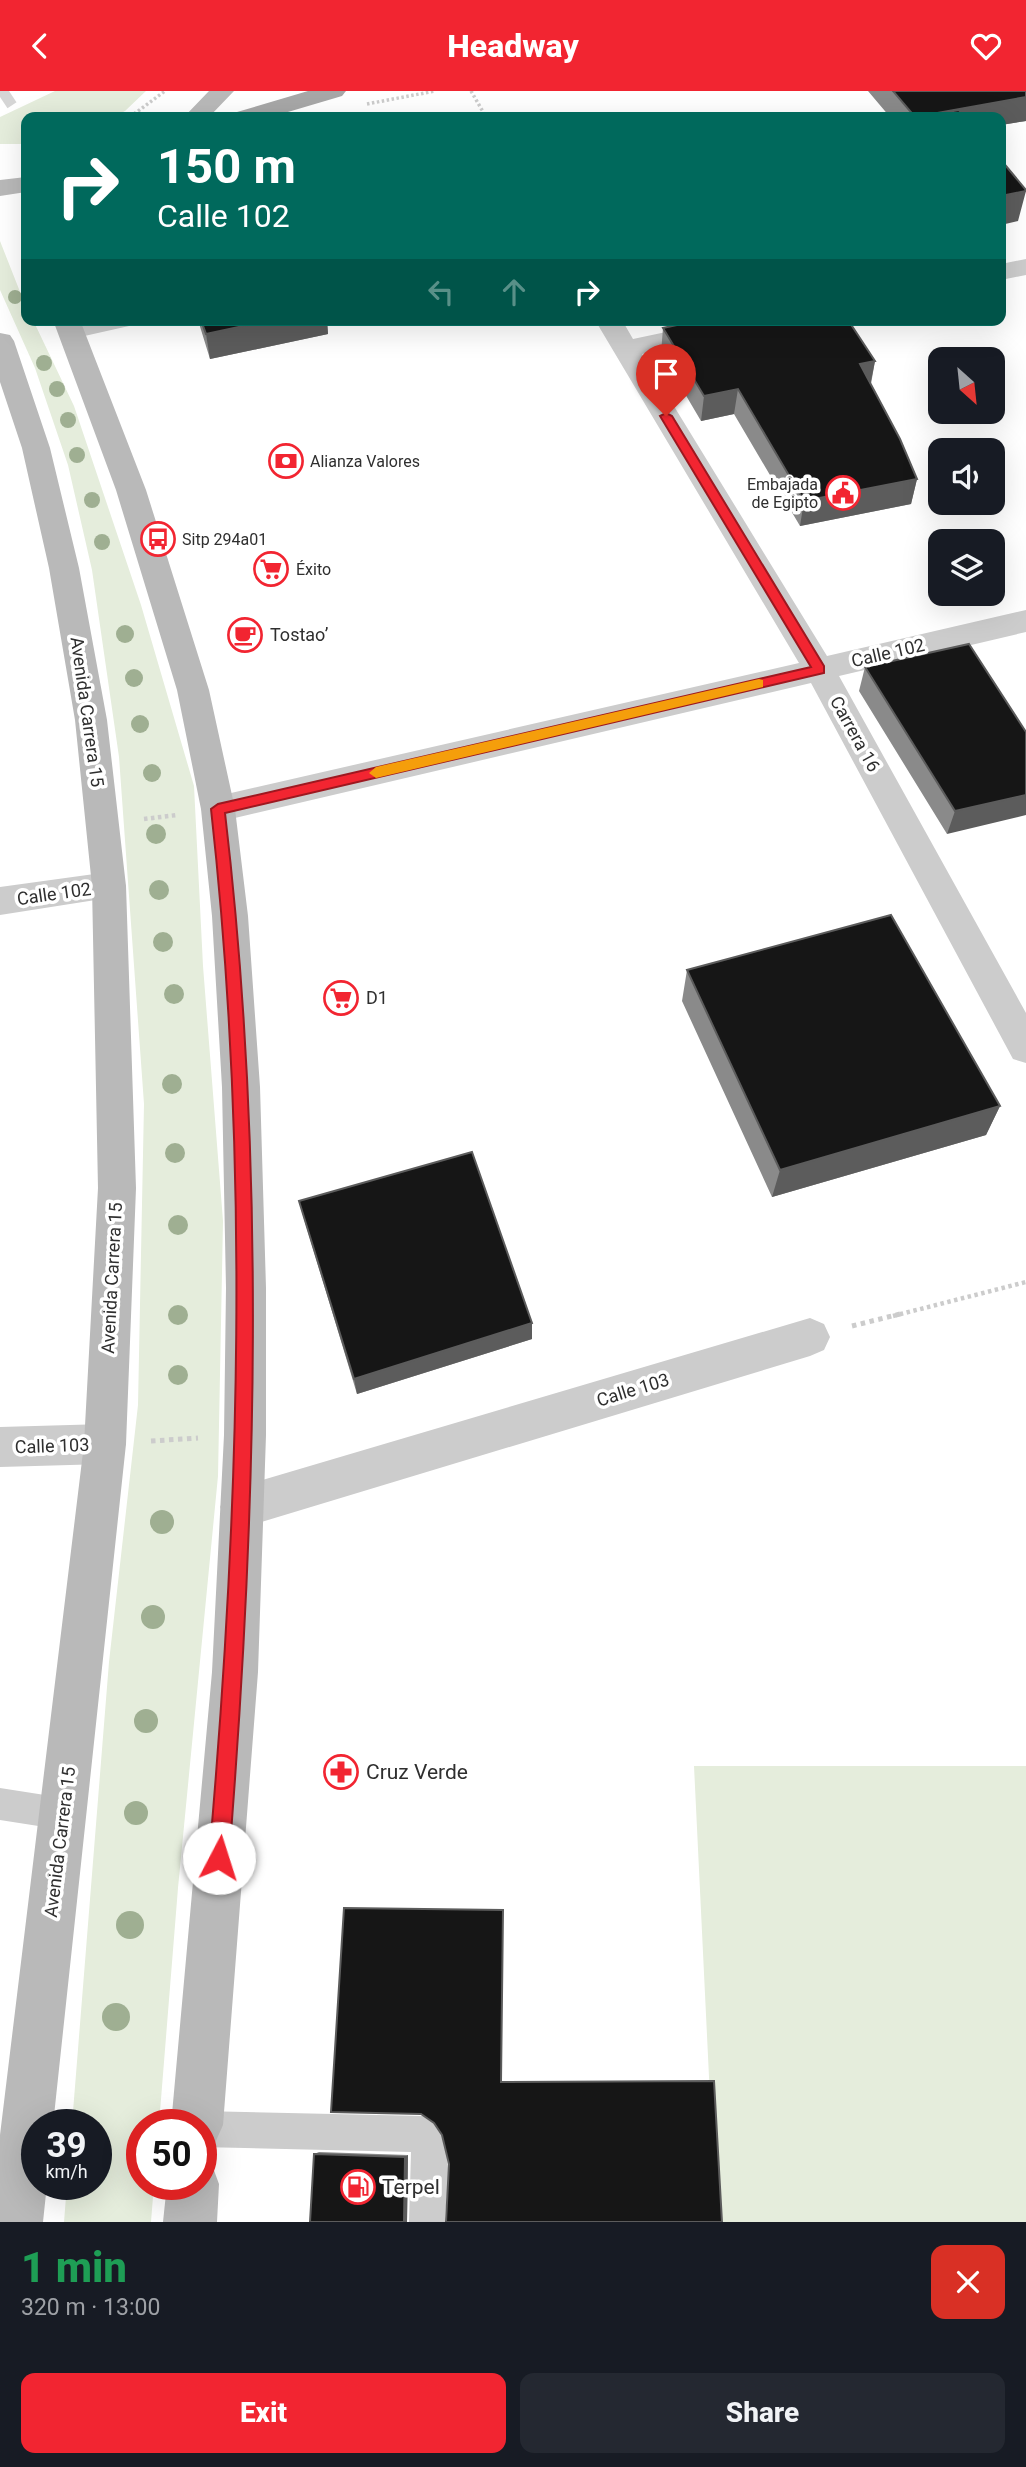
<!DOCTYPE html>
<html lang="en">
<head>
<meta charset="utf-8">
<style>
	body { margin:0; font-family:Roboto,sans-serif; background:#242831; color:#f1f3f6; height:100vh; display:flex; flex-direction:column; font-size:26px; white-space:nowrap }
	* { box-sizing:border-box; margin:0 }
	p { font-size:23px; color:#9ea1a6 }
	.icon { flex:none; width:38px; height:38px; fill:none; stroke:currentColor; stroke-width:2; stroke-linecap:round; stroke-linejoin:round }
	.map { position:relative; height:2131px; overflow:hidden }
	.side { display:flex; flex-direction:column; background:#171b24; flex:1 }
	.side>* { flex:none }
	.banner { position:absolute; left:21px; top:21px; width:985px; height:214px; border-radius:14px; box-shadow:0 7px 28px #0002; background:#00695c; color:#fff; overflow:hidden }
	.needle { width:46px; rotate:153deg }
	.buttons { position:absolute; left:928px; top:256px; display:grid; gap:14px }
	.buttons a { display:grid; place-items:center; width:77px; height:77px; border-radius:14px; background:#171b24; box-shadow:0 7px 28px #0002; font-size:35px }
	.speed { position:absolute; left:21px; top:2018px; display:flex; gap:14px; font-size:35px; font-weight:700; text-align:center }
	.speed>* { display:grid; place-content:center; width:91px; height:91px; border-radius:50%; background:#171b24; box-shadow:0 7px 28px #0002; line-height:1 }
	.speed small { font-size:18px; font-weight:400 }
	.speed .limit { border:10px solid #d22; background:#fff; color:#111 }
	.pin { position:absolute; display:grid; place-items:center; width:60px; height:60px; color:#fff; margin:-72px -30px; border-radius:50% 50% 50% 0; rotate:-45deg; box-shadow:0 0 7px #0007 }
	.pin .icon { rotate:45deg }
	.me { position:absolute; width:77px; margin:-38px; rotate:5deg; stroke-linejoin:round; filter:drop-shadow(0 0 5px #0008) }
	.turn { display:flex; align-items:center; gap:24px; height:147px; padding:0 21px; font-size:32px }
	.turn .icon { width:91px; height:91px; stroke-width:2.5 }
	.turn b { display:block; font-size:49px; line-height:60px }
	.lanes { display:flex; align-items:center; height:66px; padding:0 21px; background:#0003; justify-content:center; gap:35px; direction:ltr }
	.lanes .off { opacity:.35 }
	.round { display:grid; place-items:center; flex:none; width:74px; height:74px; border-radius:14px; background:#242831 }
	.overview { display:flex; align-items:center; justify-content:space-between; height:119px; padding:0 21px }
	h1 { font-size:42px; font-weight:800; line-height:52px; color:#1e9e55 }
	.cta { display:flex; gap:14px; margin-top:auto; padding:14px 21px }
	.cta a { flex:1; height:80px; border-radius:14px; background:#f22531; color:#fff; font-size:28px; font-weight:800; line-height:80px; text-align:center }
	.cta a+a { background:#242831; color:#f1f3f6 }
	header { display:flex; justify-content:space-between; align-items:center; height:91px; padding:0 21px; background:#f22531; color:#fff; font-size:32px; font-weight:800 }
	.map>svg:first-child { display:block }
	.green { fill:#e5eddc }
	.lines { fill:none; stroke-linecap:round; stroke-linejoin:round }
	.primary-tunnel { stroke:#d5d5d5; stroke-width:27; stroke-dasharray:27 14; stroke-linecap:butt }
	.path-far2 { stroke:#ccc; stroke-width:3.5; stroke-dasharray:2.5 2.5; stroke-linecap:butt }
	.path-far1 { stroke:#ccc; stroke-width:4.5; stroke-dasharray:3.5 3.5; stroke-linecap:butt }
	.path { stroke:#ccc; stroke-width:5; stroke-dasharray:4.5 4.5; stroke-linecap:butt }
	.lane { fill:#ccc; fill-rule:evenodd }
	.street { fill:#ccc; fill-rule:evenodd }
	.secondary { fill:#b9b9b9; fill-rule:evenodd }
	.primary { fill:#a7a7a7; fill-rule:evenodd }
	.tree { fill:#9faf92 }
	.wall { fill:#8a8a8a }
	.shaded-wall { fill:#5c5c5c }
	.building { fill:#161616; stroke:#5c5c5c; stroke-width:2 }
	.route { fill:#f22531; stroke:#9d1820; stroke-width:2 }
	.slow { fill:#f59e0b }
	.labels { text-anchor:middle; stroke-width:7; stroke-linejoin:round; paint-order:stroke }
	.far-poi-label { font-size:16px; fill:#2f2f2f; stroke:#fff; text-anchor:start }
	.poi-label { font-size:18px; fill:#2f2f2f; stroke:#fff; text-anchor:start }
	.street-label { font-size:18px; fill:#2f2f2f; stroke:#fff }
	.near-poi-label { font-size:21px; fill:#2f2f2f; stroke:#fff; text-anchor:start }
</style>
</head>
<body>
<header><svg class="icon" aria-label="back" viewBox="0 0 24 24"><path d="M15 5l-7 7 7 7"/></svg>Headway<svg class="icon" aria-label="heart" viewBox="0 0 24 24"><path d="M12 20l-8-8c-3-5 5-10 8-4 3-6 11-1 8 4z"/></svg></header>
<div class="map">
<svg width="1026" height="2131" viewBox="0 0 1026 2131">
	<rect width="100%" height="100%" fill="#fff"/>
	<path class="green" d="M55,0H146L125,20L113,26H26V53H0V26Z
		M0,150L26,216V229H33L74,315L141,514L194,695L203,875L223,1130L218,1385L178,1797L159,2033L142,2034V2093H154L151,2131H64L67,2093H96V2034L72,2033L109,1571L138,1314L144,1013L119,666L92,479L68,374L35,277L0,199Z
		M694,1675H1026V2131H716Z"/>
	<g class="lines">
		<path class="primary-tunnel" d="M0,6L9,0"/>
		<path class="path-far2" d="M471,0L486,26
			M367,13L435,0
			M130,26L165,0"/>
		<path class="path-far1" d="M144,728L177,724
			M893,1225L1026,1191"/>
		<path class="path" d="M852,1235L900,1223
			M151,1350L198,1347"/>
		<path class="lane" d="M105,229H141L138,233L71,248L62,242L64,238Z
			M0,1697L64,1707L75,1712L80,1723L75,1734L64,1739L0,1729Z
			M201,2020L423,2025C459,2040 446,2098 445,2131H409L411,2061L201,2056V2034H185L188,2025Z"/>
		<path class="street" d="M1026,168V184L1001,189V173Z
			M595,229H622L633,248L723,229H777L774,235L764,237L642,263L827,565L1026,519V541L839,585L1026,922V972L1013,968L811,592L218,731L206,727L201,718L206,709L218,705L799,572Z
			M109,781L121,785L126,795L121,805L0,824V796Z
			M810,1227L824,1233L830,1246L824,1259L810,1265L242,1437L227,1431L220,1416L227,1401L242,1395Z
			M105,1333L120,1339L126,1353L120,1367L105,1373L0,1376V1336Z"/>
		<path class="secondary" d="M209,0H234L209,26H184Z
			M26,86V101L0,105V89Z
			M53,229H80L146,399L209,599L235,718L248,825L260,996L266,1197V1344L258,1581L223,2034L215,2052L201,2058V2034H171L212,1581L224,1344L226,1197L222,996L212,825L201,718L177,599L116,399Z
			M0,242L10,244L14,250L50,357L79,477L107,629L126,795L136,1097L126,1353L53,2034H37V2093H47L43,2131H0V2044L84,1353L98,1097L92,795L75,629L49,477L22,357L0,291Z
			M201,2070L212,2074L219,2093L217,2131H163L167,2093H201Z"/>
		<path class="primary" d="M308,0H346L342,5L271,26H234L237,21Z"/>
	</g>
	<g class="tree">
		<circle cx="15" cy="206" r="7"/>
		<circle cx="44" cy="272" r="8"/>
		<circle cx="57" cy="298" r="8"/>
		<circle cx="68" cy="329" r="8"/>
		<circle cx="77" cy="364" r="8"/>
		<circle cx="92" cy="409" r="8"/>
		<circle cx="102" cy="451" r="8"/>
		<circle cx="125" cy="543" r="9"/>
		<circle cx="134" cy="587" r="9"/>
		<circle cx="140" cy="633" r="9"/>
		<circle cx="152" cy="682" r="9"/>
		<circle cx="156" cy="743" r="10"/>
		<circle cx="159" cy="799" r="10"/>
		<circle cx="163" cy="851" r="10"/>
		<circle cx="174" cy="903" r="10"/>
		<circle cx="172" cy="993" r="10"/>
		<circle cx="175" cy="1062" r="10"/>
		<circle cx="178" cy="1134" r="10"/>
		<circle cx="178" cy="1224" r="10"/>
		<circle cx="178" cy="1284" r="10"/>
		<circle cx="162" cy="1431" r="12"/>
		<circle cx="153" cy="1526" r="12"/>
		<circle cx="146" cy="1630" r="12"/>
		<circle cx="136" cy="1722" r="12"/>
		<circle cx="130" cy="1834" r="14"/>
		<circle cx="116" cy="1926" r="14"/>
	</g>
	<path class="wall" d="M868,0H1026V30L1001,34V26H890Z
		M198,229H327L328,243L210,268Z
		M663,237L875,270L871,293L917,388L911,413L800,435L734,323L701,330L661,262Z
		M865,576L1026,641L947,743L859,600Z
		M687,879L1000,1015L986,1044L772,1106L682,910Z
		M299,1110L532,1232V1248L357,1303L304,1128Z
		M319,2061L408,2064L407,2131H310L314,2063Z"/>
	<path class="shaded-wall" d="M1026,6V30L1001,34V26H915Z
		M1026,100L1018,130L1001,134V105Z
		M271,229H327L328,243L210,268L206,243Z
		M875,270L870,295L860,273Z
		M738,298L734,323L701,330L704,305Z
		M917,388L911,413L800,435L804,410Z
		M1026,704V724L947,743L955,720Z
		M1000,1015L986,1044L772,1106L780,1079Z
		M532,1232V1248L357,1303L354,1288Z
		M408,2064L407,2131H404L405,2066Z"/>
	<path class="building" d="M893,0H1026V6L915,26Z
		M959,19L965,26H919Z
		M1001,69L1026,99V100L1001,105Z
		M201,229H271L206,243Z
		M700,229H848L875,270L860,273L900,348L917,388L804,410L738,298L704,305L663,237Z
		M969,553L1026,641V704L955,720L865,576Z
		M891,824L1000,1015L780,1079L687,879Z
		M472,1061L532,1232L354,1288L299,1110Z
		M344,1817L503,1819L501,1991L714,1990L722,2131H446L449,2073L442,2044L434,2032L421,2023L331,2021Z
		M314,2063L405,2066L404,2131H310Z"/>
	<path class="route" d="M666,322L672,325L824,575V582L225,722C266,1070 257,1419 229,1767L226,1774L219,1777L212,1774L209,1767C240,1418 250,1068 211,718L218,713L811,576L660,325Z"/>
	<path class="slow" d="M759,588L763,589V596L376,687L369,682L376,676Z"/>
	<defs>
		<g id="bank-ring" transform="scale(1.75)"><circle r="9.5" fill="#fff" stroke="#f22531" stroke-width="1.5"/><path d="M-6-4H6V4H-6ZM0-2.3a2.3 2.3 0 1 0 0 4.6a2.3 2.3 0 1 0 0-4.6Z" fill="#f22531"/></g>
		<g id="civic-ring" transform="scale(1.75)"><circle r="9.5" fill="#fff" stroke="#f22531" stroke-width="1.5"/><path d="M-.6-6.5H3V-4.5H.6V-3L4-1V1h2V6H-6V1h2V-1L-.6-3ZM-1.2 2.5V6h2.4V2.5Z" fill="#f22531"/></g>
		<g id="bus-ring" transform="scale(1.75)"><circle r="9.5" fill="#fff" stroke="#f22531" stroke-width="1.5"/><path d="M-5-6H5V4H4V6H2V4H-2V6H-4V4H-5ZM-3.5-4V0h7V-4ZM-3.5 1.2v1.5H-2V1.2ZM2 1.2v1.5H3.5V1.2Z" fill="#f22531"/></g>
		<g id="supermarket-ring" transform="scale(1.75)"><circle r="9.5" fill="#fff" stroke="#f22531" stroke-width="1.5"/><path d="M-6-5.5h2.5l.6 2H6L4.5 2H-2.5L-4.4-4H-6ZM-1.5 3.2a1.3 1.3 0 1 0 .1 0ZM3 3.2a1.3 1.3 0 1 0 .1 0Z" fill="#f22531"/></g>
		<g id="cafe-ring" transform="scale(1.75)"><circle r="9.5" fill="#fff" stroke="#f22531" stroke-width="1.5"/><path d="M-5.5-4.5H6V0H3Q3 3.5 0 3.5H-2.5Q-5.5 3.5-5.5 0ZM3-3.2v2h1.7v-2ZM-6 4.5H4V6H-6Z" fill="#f22531"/></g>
		<g id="pharmacy-ring" transform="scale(1.75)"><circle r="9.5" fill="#fff" stroke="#f22531" stroke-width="1.5"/><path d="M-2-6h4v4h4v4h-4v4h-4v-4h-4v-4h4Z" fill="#f22531"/></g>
		<g id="fuel-ring" transform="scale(1.75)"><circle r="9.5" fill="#fff" stroke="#f22531" stroke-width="1.5"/><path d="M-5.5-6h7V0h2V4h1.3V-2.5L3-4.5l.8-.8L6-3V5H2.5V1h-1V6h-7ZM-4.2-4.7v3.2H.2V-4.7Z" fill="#f22531"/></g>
	</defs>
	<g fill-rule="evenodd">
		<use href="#bank-ring" x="286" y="370"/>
		<use href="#civic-ring" x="843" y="402"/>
		<use href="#bus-ring" x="158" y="448"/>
		<use href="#supermarket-ring" x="271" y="478"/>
		<use href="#cafe-ring" x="245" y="544"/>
		<use href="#supermarket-ring" x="341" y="907"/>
		<use href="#pharmacy-ring" x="341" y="1681"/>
		<use href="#fuel-ring" x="358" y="2096"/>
	</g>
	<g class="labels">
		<g class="far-poi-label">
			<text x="310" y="376">Alianza Valores</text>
			<text x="818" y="399" text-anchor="end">Embajada<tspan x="818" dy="18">de Egipto</tspan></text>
			<text x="182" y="454">Sitp 294a01</text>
			<text x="296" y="484">Éxito</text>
		</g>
		<g class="poi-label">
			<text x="270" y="550">Tostao’</text>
			<text x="366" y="913">D1</text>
		</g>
		<g class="street-label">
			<text transform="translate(888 562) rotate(-13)" y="6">Calle 102</text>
			<text transform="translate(87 621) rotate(82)" y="6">Avenida Carrera 15</text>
			<text transform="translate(855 643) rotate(61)" y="6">Carrera 16</text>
			<text transform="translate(54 803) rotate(-8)" y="6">Calle 102</text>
			<text transform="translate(112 1187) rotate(-87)" y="6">Avenida Carrera 15</text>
			<text transform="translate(633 1299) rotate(-17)" y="6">Calle 103</text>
			<text transform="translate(52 1355) rotate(-2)" y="6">Calle 103</text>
			<text transform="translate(60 1751) rotate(-83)" y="6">Avenida Carrera 15</text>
		</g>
		<g class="near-poi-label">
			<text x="366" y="1688">Cruz Verde</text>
			<text x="382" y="2103">Terpel</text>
		</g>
	</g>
</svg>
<div class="buttons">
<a><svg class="needle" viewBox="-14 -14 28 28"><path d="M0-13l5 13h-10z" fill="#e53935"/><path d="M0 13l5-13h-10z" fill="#9ea1a6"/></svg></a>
<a><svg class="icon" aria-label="sound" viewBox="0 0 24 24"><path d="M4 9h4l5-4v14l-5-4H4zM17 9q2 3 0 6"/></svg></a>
<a><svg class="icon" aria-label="layers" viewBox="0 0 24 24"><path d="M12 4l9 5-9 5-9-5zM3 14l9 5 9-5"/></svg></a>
</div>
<div class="speed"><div>39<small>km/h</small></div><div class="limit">50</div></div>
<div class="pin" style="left:666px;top:325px;background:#d93025"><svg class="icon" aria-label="arrive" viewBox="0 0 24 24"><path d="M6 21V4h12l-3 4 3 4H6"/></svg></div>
<svg class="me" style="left:219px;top:1767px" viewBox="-20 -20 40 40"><circle r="19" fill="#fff"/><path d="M0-13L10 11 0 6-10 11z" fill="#f22531"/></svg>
<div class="banner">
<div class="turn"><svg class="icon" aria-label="right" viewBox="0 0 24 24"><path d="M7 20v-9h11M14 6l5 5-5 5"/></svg><div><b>150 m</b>Calle 102</div></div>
<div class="lanes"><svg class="icon off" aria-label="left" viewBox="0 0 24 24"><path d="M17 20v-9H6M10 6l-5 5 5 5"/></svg><svg class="icon off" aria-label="ahead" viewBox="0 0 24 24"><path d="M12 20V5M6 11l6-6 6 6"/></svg><svg class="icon" aria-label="right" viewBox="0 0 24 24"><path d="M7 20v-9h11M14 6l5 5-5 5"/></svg></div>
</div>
</div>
<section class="side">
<div class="overview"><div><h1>1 min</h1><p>320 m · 13:00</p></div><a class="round" style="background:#d93025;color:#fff"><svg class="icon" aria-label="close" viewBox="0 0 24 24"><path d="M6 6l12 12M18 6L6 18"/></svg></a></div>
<div class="cta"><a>Exit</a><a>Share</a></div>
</section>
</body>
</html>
